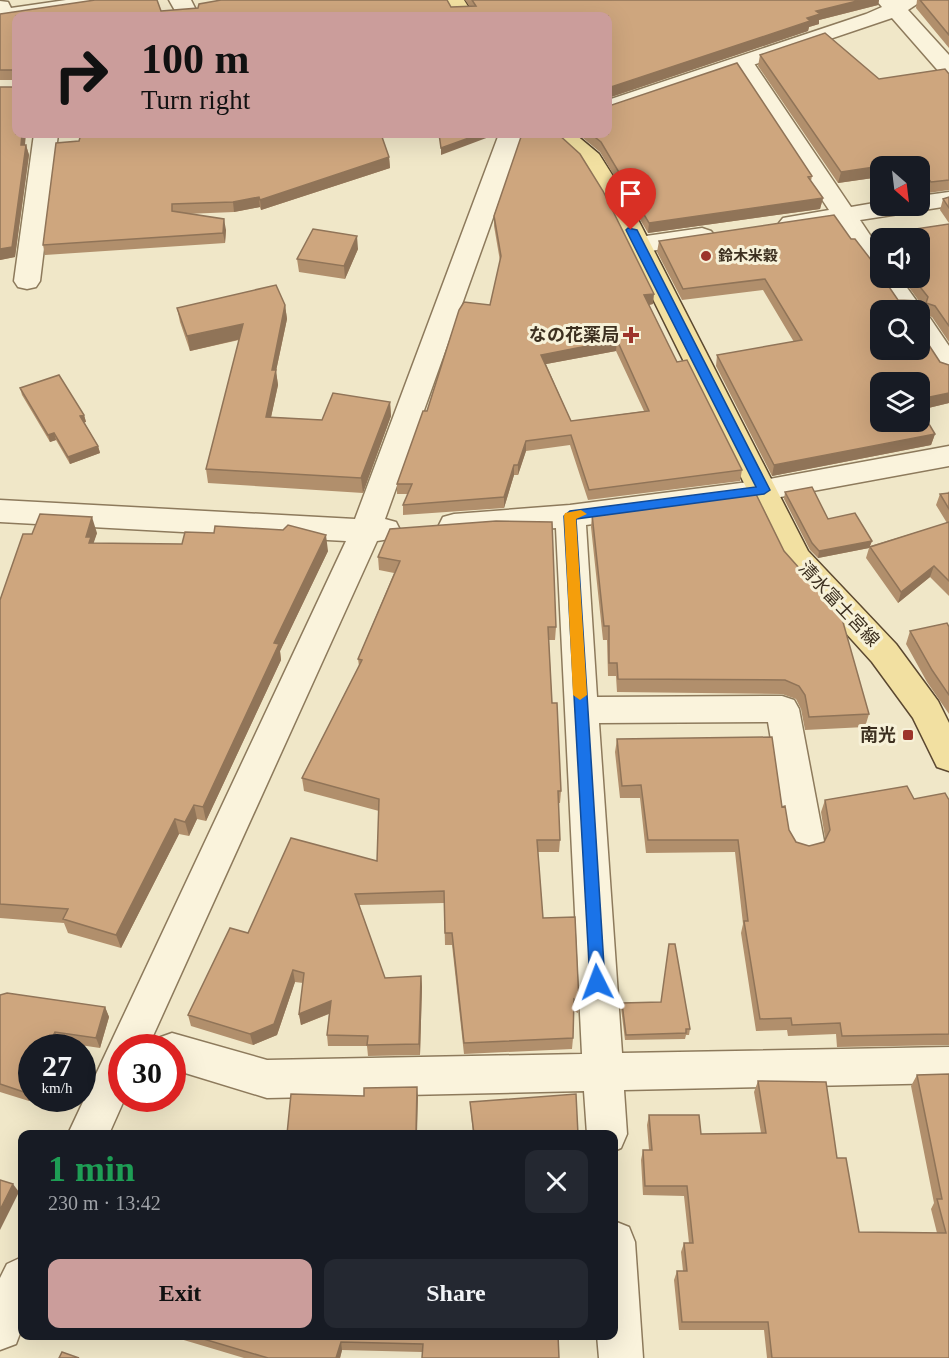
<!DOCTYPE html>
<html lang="en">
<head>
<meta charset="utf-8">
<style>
	body { margin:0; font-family:"Times New Roman","Noto Sans JP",serif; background:#242831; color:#f1f3f6; height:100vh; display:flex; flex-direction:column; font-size:22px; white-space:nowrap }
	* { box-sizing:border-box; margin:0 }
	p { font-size:20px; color:#9ea1a6 }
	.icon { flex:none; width:33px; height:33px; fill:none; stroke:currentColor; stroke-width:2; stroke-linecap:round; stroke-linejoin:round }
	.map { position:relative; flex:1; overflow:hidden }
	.details { position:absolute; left:18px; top:1130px; width:600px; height:210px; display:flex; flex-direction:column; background:#171b24; border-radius:12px; box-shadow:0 6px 24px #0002 }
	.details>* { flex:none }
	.guide { position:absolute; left:12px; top:12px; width:600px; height:126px; border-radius:12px; box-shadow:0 6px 24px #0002; background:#cb9d9b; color:#111; overflow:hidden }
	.needle { width:39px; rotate:152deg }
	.controls { position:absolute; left:870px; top:156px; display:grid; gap:12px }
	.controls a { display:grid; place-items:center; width:60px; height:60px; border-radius:12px; background:#171b24; box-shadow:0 6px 24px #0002; font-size:30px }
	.speed { position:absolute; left:18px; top:1034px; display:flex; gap:12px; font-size:30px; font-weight:700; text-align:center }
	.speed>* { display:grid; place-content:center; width:78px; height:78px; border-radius:50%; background:#171b24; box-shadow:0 6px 24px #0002; line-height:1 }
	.speed small { font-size:15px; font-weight:400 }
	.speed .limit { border:9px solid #d22; background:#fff; color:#111 }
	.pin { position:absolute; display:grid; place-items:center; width:51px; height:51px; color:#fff; margin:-62px -26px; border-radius:50% 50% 50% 0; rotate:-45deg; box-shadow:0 0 6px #0007 }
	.pin .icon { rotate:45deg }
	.me { position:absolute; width:66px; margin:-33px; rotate:357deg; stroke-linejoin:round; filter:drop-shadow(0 0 4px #0008) }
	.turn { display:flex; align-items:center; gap:21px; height:126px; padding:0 30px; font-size:27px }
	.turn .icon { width:78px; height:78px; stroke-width:2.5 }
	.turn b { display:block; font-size:42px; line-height:51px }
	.round { display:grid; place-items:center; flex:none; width:63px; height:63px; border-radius:12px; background:#242831 }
	.overview { display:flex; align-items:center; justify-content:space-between; height:102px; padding:0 30px }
	h1 { font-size:36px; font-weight:600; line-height:45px; color:#1e9e55 }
	.cta { display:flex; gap:12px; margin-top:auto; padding:12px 30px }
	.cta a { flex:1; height:69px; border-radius:12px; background:#cb9d9b; color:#111; font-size:24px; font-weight:600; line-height:69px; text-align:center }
	.cta a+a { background:#242831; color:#f1f3f6 }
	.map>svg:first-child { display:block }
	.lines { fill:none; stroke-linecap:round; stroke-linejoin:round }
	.minor-casing { stroke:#8d7a5c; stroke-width:3 }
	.tertiary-casing { stroke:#8d7a5c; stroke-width:3 }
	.primary-casing { stroke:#5b4830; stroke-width:3 }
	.minor { fill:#faf3dc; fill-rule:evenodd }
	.tertiary { fill:#faf3dc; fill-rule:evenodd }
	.primary { fill:#f2e0a1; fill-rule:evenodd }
	.wall { fill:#b18f6c; fill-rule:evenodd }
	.shaded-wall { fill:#907458 }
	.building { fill:#cea67e; stroke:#907458; stroke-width:1.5; fill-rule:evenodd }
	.route { fill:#1a73e8; stroke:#114b97; stroke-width:1.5 }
	.slow { fill:#f59e0b }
	.poi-dot { fill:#9d342b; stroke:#f7f1d8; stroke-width:2 }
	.labels { text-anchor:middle; stroke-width:6; stroke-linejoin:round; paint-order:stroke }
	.far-poi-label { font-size:15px; font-weight:bold; fill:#3d3020; stroke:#f7f1d8; text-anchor:start }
	.poi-label { font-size:18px; font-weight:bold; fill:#3d3020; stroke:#f7f1d8; text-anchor:end }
	.street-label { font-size:18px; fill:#3d3020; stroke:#f7f1d8 }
</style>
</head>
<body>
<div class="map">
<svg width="949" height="1358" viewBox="0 0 949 1358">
	<rect width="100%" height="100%" fill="#f0e7c8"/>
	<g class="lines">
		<g class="minor-casing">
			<path id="minor" d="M66,0H119L116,5L108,6L42,16H16V20L0,22V1L8,2L11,8Z
				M169,0H191L199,16H178Z
				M743,57L751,59L851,207L880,202V206H920V196L949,192V206C919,211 891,215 860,220L880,250V278H900L923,310L920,316L930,318L949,346V375L939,372L920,343V310H897L874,278L876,275L871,274L838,224L792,231L783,228L779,223L783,218L829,210L732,64L735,59Z
				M34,134H58L40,281L36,287L27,289L18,287L14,281Z
				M499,134H523L385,519L396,522L400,530L396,538L377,541L148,1047H122V1098H125L109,1134H68L346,541L0,522V500L355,519Z
				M702,228L711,231L715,236L711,241L639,253L630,250L626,245L630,240L639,237Z
				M949,446V466L764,500L586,525L597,697L782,696L794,700L799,709L824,841L819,852L806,856L793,852L788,841L768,722L599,723L622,1053L949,1047V1083L624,1090L627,1134L621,1148L614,1151V1134H587L584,1091L267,1098L172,1069V1047H154L158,1038L172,1033L267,1060L582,1054L556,528L454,536L443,533L439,525L443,517L454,514L570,505L764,480Z
				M614,1221L629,1227L635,1242L643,1358H599L597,1335H614Z
				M22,1257V1328L16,1344L0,1350V1278L7,1264Z"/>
		</g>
		<g class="tertiary-casing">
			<path id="tertiary" d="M876,0H923L908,10L949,55V76L941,74L892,18L608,114V100L866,14L882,7Z"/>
		</g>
		<g class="primary-casing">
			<path id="primary" d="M442,0H464L474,16H453Z
				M551,134H575L599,154L628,200L808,551L896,644L938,701L949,723V771L937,767L913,718L872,662L785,566L604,200L581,163Z"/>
		</g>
		<use href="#minor" class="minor"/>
		<use href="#tertiary" class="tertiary"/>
		<use href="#primary" class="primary"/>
	</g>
	<path class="wall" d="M465,0H879L878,5L819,20V24L809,27L808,31L608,98V16H16L25,145H26L29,155L15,257L0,260L15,80H0V14L470,7Z
		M917,0H949V48L916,8Z
		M760,55L879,79L949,74V190L928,193L920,182V166H880V177L838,183L758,66Z
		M609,106L812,176L811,181L823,198L820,209L648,233L600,152L578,134H608Z
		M79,141L389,157L390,168L261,210L260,207L234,212L186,214L226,230L225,243L45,255L43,245Z
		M949,197V223L940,210L943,199Z
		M494,216L653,304L649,305L677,362L742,470L740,481L588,500L570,445L526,451L518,475H514L504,508L403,515V505L408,494H397V484L427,411L490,305L500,261L494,226ZM616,351L644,411L571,421L546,364Z
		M949,224V342L932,317L923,314L925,309L921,303V333L940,362L949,365V403L920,410L935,434L931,445L772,476L716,366L717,355L794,342L763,290L682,300L657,252L659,241L851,239L898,300L919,301L902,278H920V238H881L882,234Z
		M358,249L345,279L299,272L297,259Z
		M285,305L287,319L276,371L278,385L271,417L322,420L390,402L391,416L363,493L208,483L206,469L239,340L190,351L180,322L177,308Z
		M20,388L84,415L86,422H84L98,446L100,453L70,464L56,440L50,442L22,395Z
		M949,491V596L930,577L898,603L866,558L869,548L818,558L810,550L784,499L785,492L828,519L872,541L870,546L947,523L936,505L940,494L948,493Z
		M592,514L784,551L869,714L865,727L805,730L801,709L796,699L782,694L617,692L616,676H608L607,640H603L591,527Z
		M390,529L556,627L555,640H549L552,703L561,791L560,803H558L560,840L559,852H538L543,918L579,1002L578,1013L574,1011L573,1038L572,1049L464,1054L452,945H445L444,903L359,905L385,978L421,976L422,987L420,1055L368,1056L367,1046H328L327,1035L329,1014L301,1025L299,1014L303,983L295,982L277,1035L253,1045L191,1026L188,1015L248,933L377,861L379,811L304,791L302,778L359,666L358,659L394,573L379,570L378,557Z
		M97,533L93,543L328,551L280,651L281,660L206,821L197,819L189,836L179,834L121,948L68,933L64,923L0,918V600L32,534Z
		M949,627V714L927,682L906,644L910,631Z
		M617,739L782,807L789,830L796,842L809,846L824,842L825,838L821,812L825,800H949V1045L837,1047L836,1034L788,1036L787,1030L756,1031L741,933L743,924L735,852L646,853L640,798H620L615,752Z
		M0,995L105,1007L109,1017L100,1048L60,1042L57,1047H32V1096L29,1101L0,1092Z
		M622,1003L690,1029L689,1035H686L685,1039L625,1040L621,1008Z
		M949,1074V1358H767L764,1330H679L674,1280L677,1271H683L681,1252L684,1243H689L684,1196L643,1195L641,1160L643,1150H649L647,1125L649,1115L701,1134L761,1133L754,1092L758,1081L837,1158L859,1232L937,1233L931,1209L934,1203L911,1086L917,1075Z
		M470,1102L578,1134H473Z
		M167,1335H558L422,1352L342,1350L340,1358H244Z"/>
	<path class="shaded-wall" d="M861,0H879L878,5L819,20V24L809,27L808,31L608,98V88L807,18L816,11Z
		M22,134H26L24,155L21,145Z
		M480,134H489V137L441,155V148Z
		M26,145L29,155L15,257L0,260V249Z
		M389,157L390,168L261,210L260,200Z
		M914,161L913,166H880V177L838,183L841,172Z
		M259,197L260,207L234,212L233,202Z
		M823,198L820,209L648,233L649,223Z
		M224,219L226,230L225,243L223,233Z
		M357,236L358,249L345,279L344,266Z
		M654,294L653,304L643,306L644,295Z
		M285,305L287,319L276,371L278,385L268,431L266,417L272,370Z
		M243,324L245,338L190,351L187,336Z
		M617,340L616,351L541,365V355Z
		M949,393V403L920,410V399Z
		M390,402L391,416L363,493L361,478Z
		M84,415L86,422L82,423L80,416Z
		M54,433L56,440L50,442L48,435Z
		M935,434L931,445L772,476L774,465Z
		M526,441V451L518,475V465Z
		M98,446L100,453L70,464L68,457Z
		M514,465V475L504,508V497Z
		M92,517L97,533L93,545L95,553L86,537Z
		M326,535L328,551L280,651L281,660L206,821L203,807L274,643Z
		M872,541L869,548L818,558L819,551Z
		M934,566L930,577L898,603L901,592Z
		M194,805L197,819L189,836L185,822Z
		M175,819L179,834L121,948L116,935Z
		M293,970L295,982L277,1035L253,1045L250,1034Z
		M421,976L422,987L420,1055L419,1044Z
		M331,1001L333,1012L301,1025L299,1014Z
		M105,1007L109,1017L100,1048L96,1038Z
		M55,1032L60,1042L57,1047H47Z
		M32,1077V1096L29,1101L24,1092Z
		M417,1087L418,1097L417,1134H416Z
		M13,1184L19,1192L0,1230V1210Z
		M341,1342L342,1350L340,1358H336Z"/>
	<path class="building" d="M95,0H157L161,11L198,8L199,4L221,0H447L451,7L476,6L472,0H861L816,11L820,14L807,18L810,21L608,88V16H16V134H22L21,145H26L12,247L0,249V87H15V70H0V14Z
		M920,0H949V35Z
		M825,33L879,79L945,69L949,74V180L931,182L914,161L841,172L760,55Z
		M737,63L812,176L808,177L823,198L649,223L601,142L591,134H608V105L609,106Z
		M81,134H381L389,157L260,200L259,197L233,202L172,204V211L224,219L223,233L43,245L56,143L79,141Z
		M439,134H480L441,148Z
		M522,134H558L580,154L603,191L654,294L644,295L677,362L687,360L742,470L589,490L571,435L526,441L518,465H514L504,497L403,505L412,484H397L423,411H427L459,310L464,302L490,305L501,256L494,216ZM617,340L649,411L571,421L541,355Z
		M949,197V208L943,199Z
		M834,215L851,239H855L875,265L880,274V278H883L898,300L921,301V333L940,362L949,365V393L920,399V382H880V422H920V409L935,434L774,465L717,355L802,340L765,279L683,289L659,241ZM880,310H920V350H880Z
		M949,224V326L935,306L926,303L928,297L913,278H920V238H885L882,234Z
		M313,229L357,236L344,266L297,259Z
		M276,285L285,305L272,370H276L266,417L322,420L333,393L390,402L361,478L206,469L243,324L187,336L177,308Z
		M59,375L84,415L80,416L98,446L68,457L54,433L48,435L20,388Z
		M812,487L828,519L855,513L872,541L819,551L812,543L785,492Z
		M754,490L784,551L841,615L869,714L809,717L805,695L799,686L785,680L618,679L617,663H609V626H604L592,514Z
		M949,493V509L940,494Z
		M40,514L92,517L86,537H91L89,543L182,544L185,532L214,533L215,526L283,530L288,525L326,535L274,643L279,644L203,807L194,805L185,822L175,819L116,935L63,919L68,909L0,904V600L23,534H32Z
		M496,521L552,522L556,627H548L552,703H557L561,791H558L560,840H537L543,918L575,917L579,1002L574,999L573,1038L464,1043L452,933H445L444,891L355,894L385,978L421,976L419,1044L367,1045L368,1036L327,1035L331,1001L299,1014L304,973L293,970L274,1024L250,1034L188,1015L230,928L248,933L291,838L377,861L379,799L302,778L362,660L358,659L400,561L378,557L390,529Z
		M949,522V581L934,566L901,592L870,547Z
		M947,623L949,627V695L932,670L910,631Z
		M772,737L782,807L785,806L789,830L796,842L809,846L824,842L830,830L825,800L907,786L914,799L945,793L949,800V1034L842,1036L840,1023L792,1025L791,1018L760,1019L744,921H748L738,840H648L641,785L622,786L617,739Z
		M669,944H675L690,1029H686V1033L626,1035L622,1003L661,1002Z
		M7,993L105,1007L96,1038L55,1032L47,1047H32V1077L24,1092L0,1084V995Z
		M949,1074V1358H772L768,1322H682L677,1271H687L684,1243H693L687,1186H645L643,1150H652L649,1115H699L701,1134L766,1133L758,1081L826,1082L837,1158H846L859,1232L946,1233L937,1199H942L917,1075Z
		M417,1087L416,1134H287L291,1094L364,1096V1088Z
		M576,1094L578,1134H474L470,1102Z
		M0,1180L13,1184L0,1210Z
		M190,1335H558L559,1358H422L423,1344L341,1342L336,1358H268Z
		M62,1352L79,1358H59Z"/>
	<path class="route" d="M628,228L637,230L770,490L764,494L576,519L605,982L603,987L597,989L592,987L590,982L564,516L570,511L756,487L626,230Z"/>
	<path class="slow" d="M581,510L587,514L576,519L587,695L580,700L573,695L564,516L565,513Z"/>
	<g class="poi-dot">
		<circle cx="706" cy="256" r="6"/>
		<path d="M628 326h6v6h6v6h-6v6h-6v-6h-6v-6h6z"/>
		<rect x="902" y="729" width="12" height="12" rx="3"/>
	</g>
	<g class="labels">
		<g class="far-poi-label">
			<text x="718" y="261">鈴木米穀</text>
		</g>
		<g class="poi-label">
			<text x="619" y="341">なの花薬局</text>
			<text x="896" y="741">南光</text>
		</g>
		<g class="street-label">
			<text transform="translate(839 604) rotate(47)" y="6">清水富士宮線</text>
		</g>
	</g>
</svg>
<div class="controls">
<a><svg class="needle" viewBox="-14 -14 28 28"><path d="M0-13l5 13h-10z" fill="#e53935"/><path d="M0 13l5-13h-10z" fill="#9ea1a6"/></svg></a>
<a><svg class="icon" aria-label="sound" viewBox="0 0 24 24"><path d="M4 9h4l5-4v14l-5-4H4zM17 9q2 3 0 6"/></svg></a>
<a><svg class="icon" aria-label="search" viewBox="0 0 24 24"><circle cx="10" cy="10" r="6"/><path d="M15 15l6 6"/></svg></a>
<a><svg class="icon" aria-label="layers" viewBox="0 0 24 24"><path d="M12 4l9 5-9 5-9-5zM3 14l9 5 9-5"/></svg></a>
</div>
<div class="speed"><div>27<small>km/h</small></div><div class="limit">30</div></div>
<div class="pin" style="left:631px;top:230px;background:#d93025"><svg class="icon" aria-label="arrive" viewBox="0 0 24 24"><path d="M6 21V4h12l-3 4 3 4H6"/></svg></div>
<svg class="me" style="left:597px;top:982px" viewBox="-20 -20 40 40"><path d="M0-17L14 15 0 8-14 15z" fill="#1a73e8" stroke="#fff" stroke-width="4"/></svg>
<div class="guide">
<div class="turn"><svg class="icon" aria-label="right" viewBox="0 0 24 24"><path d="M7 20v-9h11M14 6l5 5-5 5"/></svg><div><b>100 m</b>Turn right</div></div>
</div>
<section class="details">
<div class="overview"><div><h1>1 min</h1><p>230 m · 13:42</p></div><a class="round"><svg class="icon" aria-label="close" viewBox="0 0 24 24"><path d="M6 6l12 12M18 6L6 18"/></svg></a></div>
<div class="cta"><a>Exit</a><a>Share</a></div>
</section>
</div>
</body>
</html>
